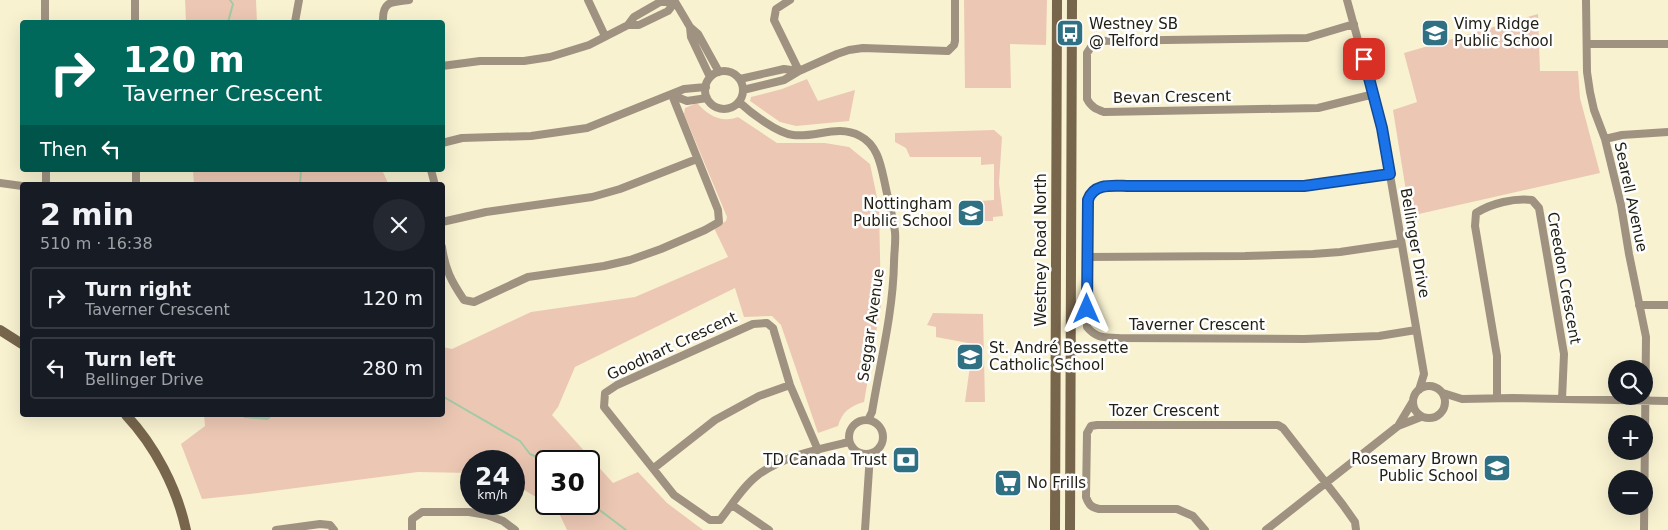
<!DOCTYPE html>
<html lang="en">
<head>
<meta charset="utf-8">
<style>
	body { margin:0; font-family:"DejaVu Sans",sans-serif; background:#242831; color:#f1f3f6; height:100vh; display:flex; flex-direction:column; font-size:19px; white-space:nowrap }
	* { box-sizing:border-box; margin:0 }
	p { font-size:16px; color:#9ea1a6 }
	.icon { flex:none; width:28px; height:28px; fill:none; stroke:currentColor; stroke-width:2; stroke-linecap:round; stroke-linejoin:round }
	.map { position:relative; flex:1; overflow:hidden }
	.side { position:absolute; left:20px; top:182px; width:425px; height:235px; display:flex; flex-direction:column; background:#171b24; border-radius:5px; box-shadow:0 5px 20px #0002 }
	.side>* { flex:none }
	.guide { position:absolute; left:20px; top:20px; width:425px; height:152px; border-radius:5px; box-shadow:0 5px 20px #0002; background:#00695c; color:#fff; overflow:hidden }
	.buttons { position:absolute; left:1608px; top:360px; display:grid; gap:10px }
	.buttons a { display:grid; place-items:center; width:45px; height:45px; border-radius:50%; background:#171b24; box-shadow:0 5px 20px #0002; font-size:25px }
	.speed { position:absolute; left:460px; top:450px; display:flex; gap:10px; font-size:25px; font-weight:700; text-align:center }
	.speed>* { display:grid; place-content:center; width:65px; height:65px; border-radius:50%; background:#171b24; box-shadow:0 5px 20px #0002; line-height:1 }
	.speed small { font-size:12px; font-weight:400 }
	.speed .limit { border:2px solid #111; border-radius:8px; background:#fff; color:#111 }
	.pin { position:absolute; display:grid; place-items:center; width:42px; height:42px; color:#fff; margin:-21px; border-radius:10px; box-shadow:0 2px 8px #0006 }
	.me { position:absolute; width:55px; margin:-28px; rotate:0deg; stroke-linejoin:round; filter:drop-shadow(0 0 4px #0008) }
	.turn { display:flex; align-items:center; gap:18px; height:105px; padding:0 20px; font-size:22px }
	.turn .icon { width:65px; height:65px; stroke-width:2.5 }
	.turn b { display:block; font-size:35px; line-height:42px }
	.then { display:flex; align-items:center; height:48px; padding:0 20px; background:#0003; gap:10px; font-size:19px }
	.round { display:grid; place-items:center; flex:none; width:52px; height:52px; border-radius:26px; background:#242831 }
	.headline { display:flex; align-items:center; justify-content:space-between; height:85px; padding:0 20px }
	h1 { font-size:30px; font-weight:700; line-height:38px }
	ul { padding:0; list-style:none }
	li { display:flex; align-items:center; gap:15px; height:62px; margin:0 10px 8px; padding:0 10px; border:2px solid #363941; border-radius:5px }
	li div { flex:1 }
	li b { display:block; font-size:19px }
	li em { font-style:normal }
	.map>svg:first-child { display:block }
	.green { fill:#ecc8b4 }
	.water { fill:#a3caa7 }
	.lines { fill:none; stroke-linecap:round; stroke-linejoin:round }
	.stream { stroke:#a3caa7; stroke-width:2 }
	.street { stroke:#9f9281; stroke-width:8 }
	.secondary { stroke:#77654c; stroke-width:10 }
	.route-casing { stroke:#114b97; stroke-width:12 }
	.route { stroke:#1a73e8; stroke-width:9 }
	.labels { text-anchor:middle; stroke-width:5; stroke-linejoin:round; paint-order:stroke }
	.poi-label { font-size:15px; fill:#222014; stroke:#fefefe; text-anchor:start }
	.street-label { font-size:15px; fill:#222014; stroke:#fefefe }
</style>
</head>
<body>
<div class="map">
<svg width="1668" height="530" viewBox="0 0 1668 530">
	<rect width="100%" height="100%" fill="#f8f2d1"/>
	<path class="green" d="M185,0H256L257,22H186Z
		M964,0H1047L1046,45L1010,44L1011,88H965Z
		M1538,14L1540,71H1578L1580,98L1600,173L1410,216L1393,110L1417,102L1404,53Z
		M807,79L818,101L855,90L849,121L796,126L780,122L750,101L751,97L782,89Z
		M697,103C709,116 721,123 738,117L777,143H825L849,147L870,164L879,207L881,305L864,402C850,406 842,412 838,426L818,433L781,325L772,316L744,317L735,288L575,367L558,407L552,415L613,483L638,472L667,503L703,530H567L557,509L548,504H589V461H546V503L514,484V461H471V473L418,472L250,494L202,499L181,444L205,426L204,415H442L443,347L452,349L531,312L635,297L728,257L714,228L726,221L727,217L684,114L685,108Z
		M994,130L1002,137L999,183L1003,216L993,217V221H980V201L994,200V164L981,165V157H910L906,148L895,142V133Z
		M193,170H382L389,185H194Z
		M933,313L983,314L985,402H965L973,344L936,337V327L927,325Z"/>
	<path class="water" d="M239,415H273L268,420L245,418Z"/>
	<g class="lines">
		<path class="stream" d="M228,22L233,4L230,0
			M300,185L301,170
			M442,396L520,441L530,454L546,461
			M589,502L626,530"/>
		<path class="street" d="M45,0V22
			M135,0V22
			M588,0L605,36
			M674,0L690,27L698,34L719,72
			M790,0L776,9L774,20L799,71
			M1347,0L1382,128L1424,374L1419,390
			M1586,0L1587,72L1590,92L1594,110L1605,139L1621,205L1629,254L1646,337L1644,530
			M295,22L299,0
			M383,22C382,1 391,2 409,0
			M1354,24L1307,38L1095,41L1087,53V99C1091,107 1096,109 1104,112L1318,108L1374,94
			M628,25L634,17L660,2H675
			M690,27L691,37L710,77
			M1588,44H1668
			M442,66L480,61H524L550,57L589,45L628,25H639L668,11L675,2
			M705 90a19 19 0 1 1 38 0a19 19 0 1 1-38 0Z
			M740,79L784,69L799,71
			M743,90L784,80L799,71L837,54L849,50L863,48L948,51L954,45L955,41V0
			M672,95L687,101L707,98
			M739,102C751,113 777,133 793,135C816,138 838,124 860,136C878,145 881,166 885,184C888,200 893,216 895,232C896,242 894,253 894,263C893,313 880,363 872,412L868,420
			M1605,139L1622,135L1668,132
			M442,143L462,138L531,136L587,128L684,89L706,87
			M46,170V185
			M136,170V185
			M431,170L435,185
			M1390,174L1304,186H1112C1101,186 1092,187 1088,200L1087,327C1097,339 1104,337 1119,338L1304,339L1379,336L1416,330
			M0,183L22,186
			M442,222L486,212L592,197L620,189L697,159
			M442,247C445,269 451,281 464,300L474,302L528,277L604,266L630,260L661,249L705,230L719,222L718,210L672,95
			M1087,257L1245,256L1313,254L1340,252L1401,243
			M1639,305H1668
			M1413 402a16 16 0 1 1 32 0a16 16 0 1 1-32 0Z
			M1443,393L1462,399L1513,398L1668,401
			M1497,398V356L1475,226L1476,213C1492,203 1514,198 1532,200L1539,208L1564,354L1562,399
			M849 437a17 17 0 1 1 34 0a17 17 0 1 1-34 0Z
			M1398,426L1413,401
			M818,450L790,385L773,328L767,323L753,324L617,385L605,393L604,407L674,495L710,520H720C732,505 743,486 758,475C783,456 819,449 849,442
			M654,468L715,420L759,396L790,385
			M732,505L769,530
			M276,530L320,524L330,525L334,530
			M412,530V519L422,512H469L487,515L503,521L515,530
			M865,530L870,454
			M1205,530L1193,516L1177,509H1099C1091,507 1089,505 1086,497L1087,433L1091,426L1097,425H1278L1283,428L1343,505L1355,522L1356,530
			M1266,530L1398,426L1421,417"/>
		<path class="secondary" d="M0,330L22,344
			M126,415C155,446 177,488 186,530
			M1055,530L1057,0
			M1070,530L1072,0"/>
	</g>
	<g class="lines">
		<g class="route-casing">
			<path id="route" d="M1087,309L1088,200C1094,182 1114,186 1130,186H1304L1390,174L1382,128L1364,59"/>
		</g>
		<use href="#route" class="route"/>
	</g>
	<defs>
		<g id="bus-square" transform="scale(1.4375)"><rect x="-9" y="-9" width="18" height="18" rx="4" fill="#2f7083" stroke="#fefefe"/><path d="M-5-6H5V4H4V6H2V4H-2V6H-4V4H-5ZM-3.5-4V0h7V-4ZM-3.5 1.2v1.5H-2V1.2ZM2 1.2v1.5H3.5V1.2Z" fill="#fff"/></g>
		<g id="school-square" transform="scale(1.4375)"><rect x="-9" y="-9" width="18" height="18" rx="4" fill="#2f7083" stroke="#fefefe"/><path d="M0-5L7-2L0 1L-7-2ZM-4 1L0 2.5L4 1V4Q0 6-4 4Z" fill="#fff"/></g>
		<g id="bank-square" transform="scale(1.4375)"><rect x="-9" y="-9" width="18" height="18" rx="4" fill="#2f7083" stroke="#fefefe"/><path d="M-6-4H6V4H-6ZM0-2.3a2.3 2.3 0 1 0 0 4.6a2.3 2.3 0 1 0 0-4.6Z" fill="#fff"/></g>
		<g id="supermarket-square" transform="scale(1.4375)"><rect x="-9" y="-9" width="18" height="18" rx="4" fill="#2f7083" stroke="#fefefe"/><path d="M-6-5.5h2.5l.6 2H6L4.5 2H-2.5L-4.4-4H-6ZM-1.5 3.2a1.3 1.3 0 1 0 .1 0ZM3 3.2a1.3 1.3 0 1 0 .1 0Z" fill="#fff"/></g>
	</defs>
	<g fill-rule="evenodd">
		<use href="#bus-square" x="1070" y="33"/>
		<use href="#school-square" x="1435" y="33"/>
		<use href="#school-square" x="971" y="213"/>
		<use href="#school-square" x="970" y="357"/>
		<use href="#bank-square" x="906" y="460"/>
		<use href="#school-square" x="1497" y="468"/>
		<use href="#supermarket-square" x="1008" y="483"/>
	</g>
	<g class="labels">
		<g class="poi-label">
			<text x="1089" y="29">Westney SB<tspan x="1089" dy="17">@ Telford</tspan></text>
			<text x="1454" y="29">Vimy Ridge<tspan x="1454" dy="17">Public School</tspan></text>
			<text x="952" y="209" text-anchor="end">Nottingham<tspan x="952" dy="17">Public School</tspan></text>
			<text x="989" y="353">St. André Bessette<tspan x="989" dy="17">Catholic School</tspan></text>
			<text x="1478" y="464" text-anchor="end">Rosemary Brown<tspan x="1478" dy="17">Public School</tspan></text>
			<text x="887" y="465" text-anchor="end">TD Canada Trust</text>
			<text x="1027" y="488">No Frills</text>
		</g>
		<g class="street-label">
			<text transform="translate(1172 97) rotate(-1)" y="5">Bevan Crescent</text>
			<text transform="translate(1631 197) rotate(78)" y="5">Searell Avenue</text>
			<text transform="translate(1415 243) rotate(80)" y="5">Bellinger Drive</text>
			<text transform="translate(1041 250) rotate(-90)" y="5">Westney Road North</text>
			<text transform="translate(1564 278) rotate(80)" y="5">Creedon Crescent</text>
			<text transform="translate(871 325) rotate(-82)" y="5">Seggar Avenue</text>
			<text x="1197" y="330">Taverner Crescent</text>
			<text transform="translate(672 346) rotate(-25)" y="5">Goodhart Crescent</text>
			<text x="1164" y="416">Tozer Crescent</text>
		</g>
	</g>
</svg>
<div class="buttons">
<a><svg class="icon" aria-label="search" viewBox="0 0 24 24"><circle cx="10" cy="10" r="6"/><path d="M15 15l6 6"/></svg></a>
<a>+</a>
<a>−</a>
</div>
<div class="speed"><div>24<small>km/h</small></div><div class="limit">30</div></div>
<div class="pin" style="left:1364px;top:59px;background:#d93025"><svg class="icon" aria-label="arrive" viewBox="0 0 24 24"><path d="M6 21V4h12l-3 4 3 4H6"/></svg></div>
<svg class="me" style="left:1087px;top:309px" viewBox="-20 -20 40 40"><path d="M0-17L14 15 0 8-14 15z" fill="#1a73e8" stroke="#fff" stroke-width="4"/></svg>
<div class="guide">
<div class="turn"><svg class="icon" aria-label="right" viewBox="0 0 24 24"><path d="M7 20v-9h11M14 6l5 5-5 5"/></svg><div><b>120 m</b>Taverner Crescent</div></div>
<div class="then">Then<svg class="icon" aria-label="left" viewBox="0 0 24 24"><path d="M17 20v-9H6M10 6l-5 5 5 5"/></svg></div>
</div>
<section class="side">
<div class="headline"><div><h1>2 min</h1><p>510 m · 16:38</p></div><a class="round"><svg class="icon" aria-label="close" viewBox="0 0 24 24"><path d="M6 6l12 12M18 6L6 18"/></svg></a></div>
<ul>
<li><svg class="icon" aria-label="right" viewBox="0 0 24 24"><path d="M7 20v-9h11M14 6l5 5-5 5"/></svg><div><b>Turn right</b><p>Taverner Crescent</p></div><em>120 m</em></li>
<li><svg class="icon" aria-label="left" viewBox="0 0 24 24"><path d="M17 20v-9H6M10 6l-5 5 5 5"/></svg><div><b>Turn left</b><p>Bellinger Drive</p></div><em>280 m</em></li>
</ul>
</section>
</div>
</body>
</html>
